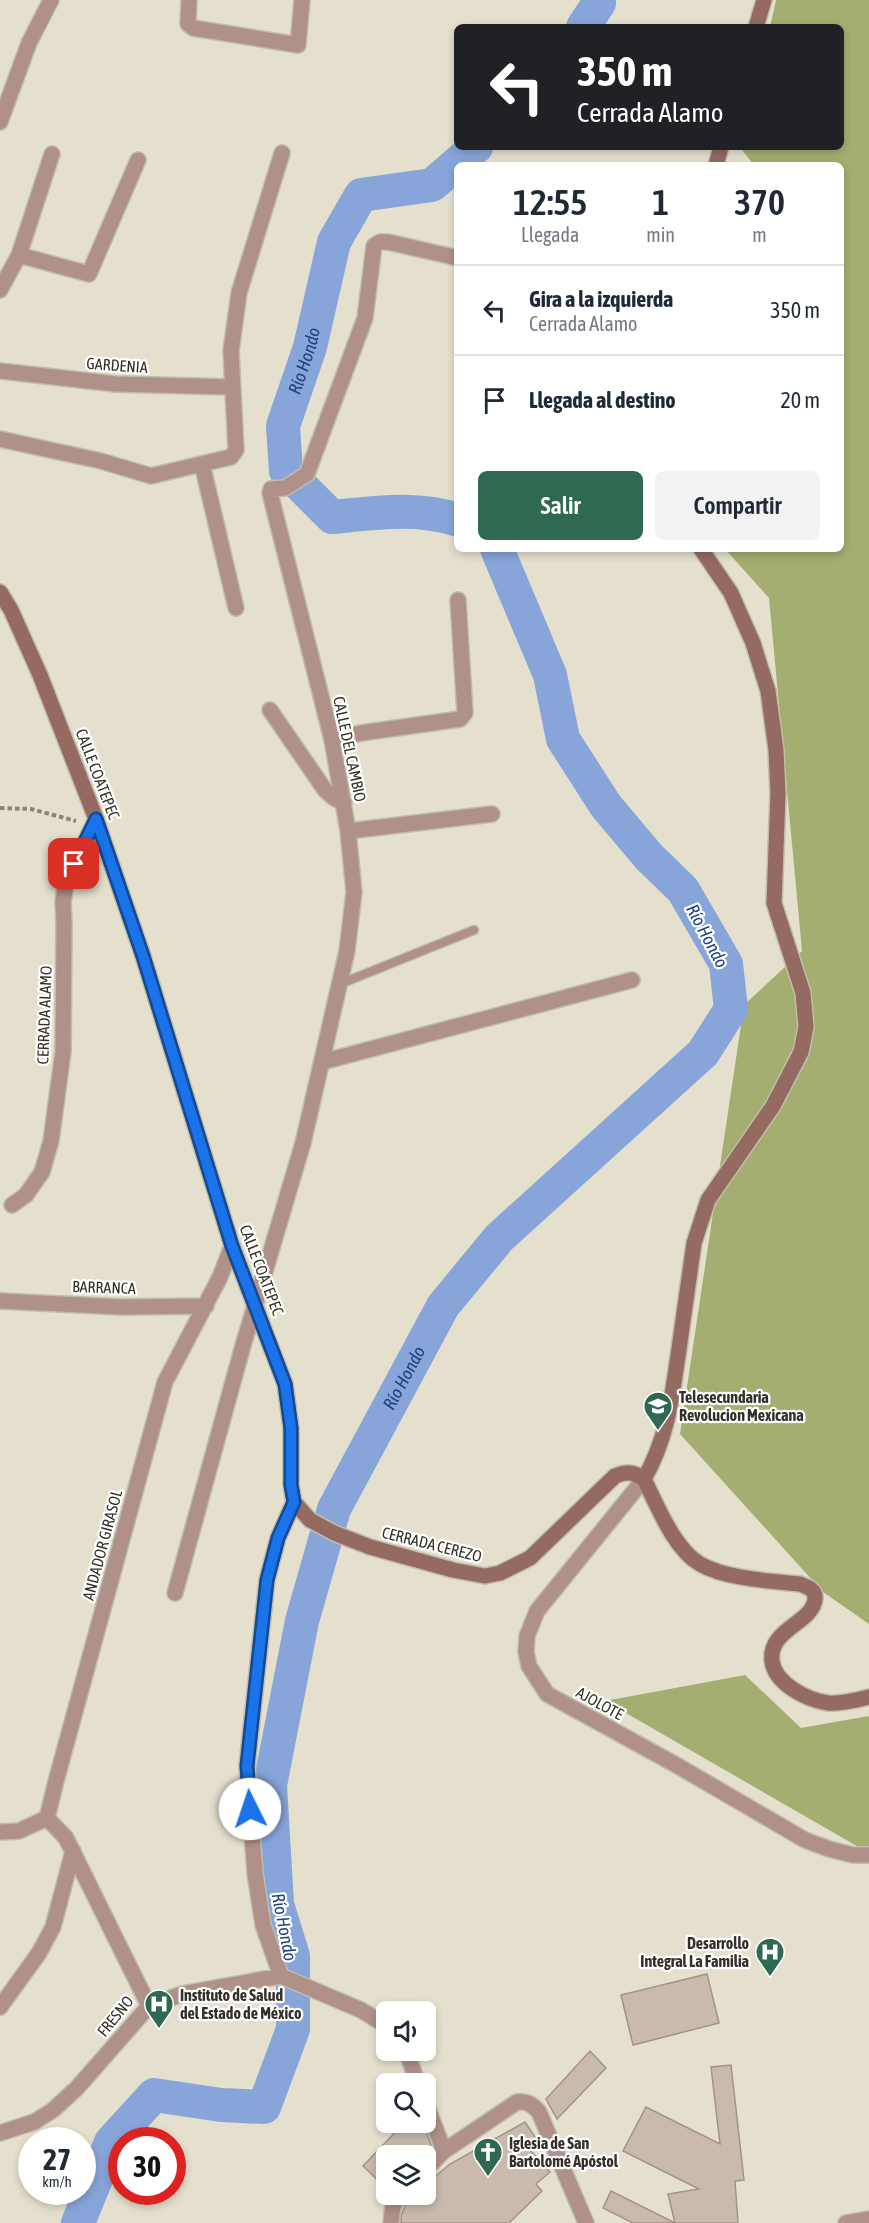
<!DOCTYPE html>
<html lang="es">
<head>
<meta charset="utf-8">
<style>
	body { margin:0; font-family:"Asap Condensed",sans-serif; background:#f2f2f3; color:#1f2937; height:100vh; display:flex; flex-direction:column; font-size:22px; white-space:nowrap }
	* { box-sizing:border-box; margin:0 }
	p { font-size:20px; color:#747a83 }
	.icon { flex:none; width:33px; height:33px; fill:none; stroke:currentColor; stroke-width:2; stroke-linecap:round; stroke-linejoin:round }
	.map { position:relative; flex:1; overflow:hidden }
	.sheet { position:absolute; left:454px; top:162px; width:390px; height:390px; display:flex; flex-direction:column; background:#fff; border-radius:9px; box-shadow:0 3px 9px #0003 }
	.sheet>* { flex:none }
	.banner { position:absolute; left:454px; top:24px; width:390px; height:126px; border-radius:9px; box-shadow:0 3px 9px #0003; background:#202124; color:#fff; overflow:hidden }
	.fabs { position:absolute; left:376px; top:2001px; display:grid; gap:12px }
	.fabs a { display:grid; place-items:center; width:60px; height:60px; border-radius:9px; background:#fff; box-shadow:0 3px 9px #0003; font-size:30px }
	.speed { position:absolute; left:18px; top:2127px; display:flex; gap:12px; font-size:30px; font-weight:700; text-align:center }
	.speed>* { display:grid; place-content:center; width:78px; height:78px; border-radius:50%; background:#fff; box-shadow:0 3px 9px #0003; line-height:1 }
	.speed small { font-size:15px; font-weight:400 }
	.speed .limit { border:9px solid #d22; background:#fff; color:#111 }
	.pin { position:absolute; display:grid; place-items:center; width:51px; height:51px; color:#fff; margin:-26px; border-radius:12px; box-shadow:0 3px 9px #0006 }
	.me { position:absolute; width:66px; margin:-33px; rotate:356deg; stroke-linejoin:round; filter:drop-shadow(0 0 4px #0008) }
	.turn { display:flex; align-items:center; gap:21px; height:126px; padding:0 24px; font-size:27px }
	.turn .icon { width:78px; height:78px; stroke-width:2.5 }
	.turn b { display:block; font-size:42px; line-height:51px }
	.eta { display:flex; justify-content:space-evenly; align-items:center; height:102px; text-align:center }
	.eta b { font-size:36px; font-weight:600; line-height:42px }
	.primary-button { display:flex; gap:12px; margin-top:auto; padding:12px 24px }
	.primary-button a { flex:1; height:69px; border-radius:9px; background:#306951; color:#fff; font-size:24px; font-weight:600; line-height:69px; text-align:center }
	.primary-button a+a { background:#f2f2f3; color:#1f2937 }
	ul { padding:0; list-style:none }
	li { display:flex; align-items:center; gap:18px; height:90px; padding:0 24px; border-top:2px solid #e0e1e3 }
	li div { flex:1 }
	li b { display:block; font-size:22px }
	li em { font-style:normal }
	.map>svg:first-child { display:block }
	.forest { fill:#a3ae70 }
	.lines { fill:none; stroke-linecap:round; stroke-linejoin:round }
	.river { stroke:#87a5d9; stroke-width:34 }
	.building { fill:#c9baad; stroke:#a19386; stroke-width:1.5 }
	.service-casing { stroke:#c1bdad; stroke-width:11 }
	.minor-casing { stroke:#c1bdad; stroke-width:18 }
	.secondary-casing { stroke:#c1bdad; stroke-width:18 }
	.path { stroke:#888579; stroke-width:4; stroke-dasharray:4.5 3; stroke-linecap:butt }
	.service { stroke:#af918a; stroke-width:8 }
	.minor { stroke:#af918a; stroke-width:15 }
	.secondary { stroke:#956a61; stroke-width:15 }
	.route-casing { stroke:#114b97; stroke-width:15 }
	.route { stroke:#1a73e8; stroke-width:10 }
	.labels { text-anchor:middle; stroke-width:4.5; stroke-linejoin:round; paint-order:stroke }
	.street-label { font-size:16px; fill:#323029; stroke:#fff }
	.poi-label { font-size:16px; font-weight:bold; fill:#323029; stroke:#fff; text-anchor:start }
	.water-label { font-size:18px; font-style:italic; fill:#204281; stroke:#fff }
</style>
</head>
<body>
<div class="map">
<svg width="869" height="2223" viewBox="0 0 869 2223">
	<rect width="100%" height="100%" fill="#e5e0ce"/>
	<path class="forest" d="M776,0H869V1624L823,1592L680,1434L744,1005L802,951L769,598L725,549H842V165H754L742,150L743,147H842V27H770Z
		M745,1675L801,1728L869,1716V1853L605,1701Z"/>
	<g class="lines">
		<g class="river">
			<path d="M583,27L599,3L598,0"/>
			<path id="s1" d="M458,520C418,506 374,513 332,517L286,471L283,426L310,347L334,242L361,195L432,185L476,147"/>
			<path id="s2" d="M78,2223L111,2142L154,2095L221,2105L264,2107L293,2029V1956L277,1904L270,1785L302,1621L334,1509L443,1306L499,1238L703,1053L731,1009L726,964L683,890L649,857L606,806L563,739L550,675L497,549"/>
		</g>
	</g>
	<path class="building" d="M707,1974L719,2023L633,2045L621,1995Z
		M590,2051L606,2068L557,2119L546,2099Z
		M731,2065L744,2180L735,2181L738,2223H633L603,2208L611,2191L675,2223L668,2194L699,2189L623,2151L646,2107L720,2144L711,2067Z
		M405,2122H423L431,2145L420,2156H387V2189L363,2166Z
		M525,2122L539,2143L531,2151L550,2172L536,2184L542,2191L509,2223H401V2216L408,2199L414,2194H426V2184L450,2164Z"/>
	<g class="lines">
		<g class="service-casing">
			<path id="service" d="M340,984L474,930"/>
		</g>
		<g class="minor-casing">
			<path id="minor" d="M189,0L188,24L193,28L298,45L302,0
				M0,122L29,43L51,0
				M19,255L89,274L138,160
				M0,290L19,255L52,154
				M0,371L116,384L231,387
				M0,439L101,461L151,476L231,457L236,450L231,351L239,293L282,153
				M202,464L236,608
				M270,710L325,790L334,798L344,803
				M332,740L361,733L460,719L465,713L458,600
				M348,831L492,814
				M322,1062L632,980
				M12,1205L26,1195L42,1172L51,1141L63,1052L64,923L63,902L66,883L96,819
				M0,1301L122,1307L206,1306
				M644,1479L537,1611L527,1636L526,1652L529,1666L547,1694L678,1766L805,1840L829,1849L853,1855H869
				M294,1502L278,1538L267,1580L247,1766L255,1873L263,1925L281,1976L361,2010L387,2026
				M175,1593L242,1349L303,1143L347,951L354,892L348,831L332,740L270,493L271,489L285,488L307,474L365,318L374,246L380,242H388L458,258
				M47,1818L66,1838L149,2006
				M0,1832L19,1831L47,1818L56,1781L165,1382L220,1277L232,1246
				M0,2007L39,1953L53,1927L73,1851
				M406,2050L418,2084
				M426,2104L444,2151
				M0,2133L34,2122L53,2110L77,2088L149,2006L182,1994L281,1976
				M426,2169L444,2151L517,2102C527,2101 532,2104 539,2112L586,2223
				M391,2223C392,2212 392,2203 400,2194
				M846,2223L869,2219"/>
		</g>
		<g class="secondary-casing">
			<path id="secondary" d="M756,27L764,0
				M716,165L721,147
				M0,592L11,610L40,675L96,819L143,956L232,1246L285,1384L291,1428V1485L294,1502L310,1520L334,1533L370,1547L453,1570L485,1576L500,1573L530,1558L615,1476C626,1471 634,1472 644,1479C657,1505 674,1549 700,1564C726,1579 771,1581 800,1584C808,1587 816,1590 815,1599C813,1623 768,1629 772,1661C775,1684 807,1700 828,1703C840,1704 857,1700 869,1697
				M644,1479C668,1437 672,1396 679,1349C684,1314 689,1279 694,1243L708,1200L773,1106L801,1052L806,1027L803,993L774,903L778,794L776,750L768,691L753,643L731,593L701,549"/>
		</g>
		<path class="path" d="M0,808L31,809L76,821"/>
		<use href="#service" class="service"/>
		<use href="#minor" class="minor"/>
		<use href="#secondary" class="secondary"/>
	</g>
	<g class="lines">
		<g class="route-casing">
			<path id="route" d="M74,864L96,819L143,956L232,1246L285,1384L291,1428V1485L294,1502L278,1538L267,1580L247,1766L250,1809"/>
		</g>
		<use href="#route" class="route"/>
	</g>
	<defs>
		<g id="school-pin" transform="scale(1.5)"><path d="M0 17L-7.5 6A9.5 9.5 0 1 1 7.5 6Z" fill="#306951" stroke="#fff"/><path d="M0-5L7-2L0 1L-7-2ZM-4 1L0 2.5L4 1V4Q0 6-4 4Z" fill="#fff"/></g>
		<g id="hospital-pin" transform="scale(1.5)"><path d="M0 17L-7.5 6A9.5 9.5 0 1 1 7.5 6Z" fill="#306951" stroke="#fff"/><path d="M-5-5h3v3.5h4V-5h3V5h-3V1.5h-4V5h-3Z" fill="#fff"/></g>
		<g id="church-pin" transform="scale(1.5)"><path d="M0 17L-7.5 6A9.5 9.5 0 1 1 7.5 6Z" fill="#306951" stroke="#fff"/><path d="M-1.2-6h2.4v3.5h3.3v2.4h-3.3V6h-2.4V-.1h-3.3v-2.4h3.3Z" fill="#fff"/></g>
	</defs>
	<g fill-rule="evenodd">
		<use href="#school-pin" x="658" y="1406"/>
		<use href="#hospital-pin" x="770" y="1952"/>
		<use href="#hospital-pin" x="159" y="2004"/>
		<use href="#church-pin" x="488" y="2152"/>
	</g>
	<g class="labels">
		<g class="street-label">
			<text transform="translate(117 365) rotate(4)" y="6">GARDENIA</text>
			<text transform="translate(350 749) rotate(78)" y="6">CALLE DEL CAMBIO</text>
			<text transform="translate(98 774) rotate(69)" y="6">CALLE COATEPEC</text>
			<text transform="translate(44 1015) rotate(-88)" y="6">CERRADA ALAMO</text>
			<text transform="translate(262 1270) rotate(69)" y="6">CALLE COATEPEC</text>
			<text transform="translate(104 1287) rotate(2)" y="6">BARRANCA</text>
			<text transform="translate(432 1544) rotate(14)" y="6">CERRADA CEREZO</text>
			<text transform="translate(102 1545) rotate(-75)" y="6">ANDADOR GIRASOL</text>
			<text transform="translate(600 1703) rotate(29)" y="6">AJOLOTE</text>
			<text transform="translate(115 2016) rotate(-51)" y="6">FRESNO</text>
		</g>
		<g class="poi-label">
			<text x="679" y="1403">Telesecundaria<tspan x="679" dy="18">Revolucion Mexicana</tspan></text>
			<text x="749" y="1949" text-anchor="end">Desarrollo<tspan x="749" dy="18">Integral La Familia</tspan></text>
			<text x="180" y="2001">Instituto de Salud<tspan x="180" dy="18">del Estado de México</tspan></text>
			<text x="509" y="2149">Iglesia de San<tspan x="509" dy="18">Bartolomé Apóstol</tspan></text>
		</g>
		<g class="water-label">
			<text dy="6" stroke="none"><textPath href="#s1" startOffset="306">Río Hondo</textPath></text>
			<text transform="translate(707 936) rotate(62)" y="6">Río Hondo</text>
			<text dy="6" stroke="none"><textPath href="#s2" startOffset="1024">Río Hondo</textPath></text>
			<text transform="translate(284 1927) rotate(79)" y="6">Río Hondo</text>
		</g>
	</g>
</svg>
<div class="fabs">
<a><svg class="icon" aria-label="sound" viewBox="0 0 24 24"><path d="M4 9h4l5-4v14l-5-4H4zM17 9q2 3 0 6"/></svg></a>
<a><svg class="icon" aria-label="search" viewBox="0 0 24 24"><circle cx="10" cy="10" r="6"/><path d="M15 15l6 6"/></svg></a>
<a><svg class="icon" aria-label="layers" viewBox="0 0 24 24"><path d="M12 4l9 5-9 5-9-5zM3 14l9 5 9-5"/></svg></a>
</div>
<div class="speed"><div>27<small>km/h</small></div><div class="limit">30</div></div>
<div class="pin" style="left:74px;top:864px;background:#d93025"><svg class="icon" aria-label="arrive" viewBox="0 0 24 24"><path d="M6 21V4h12l-3 4 3 4H6"/></svg></div>
<svg class="me" style="left:250px;top:1809px" viewBox="-20 -20 40 40"><circle r="19" fill="#fff"/><path d="M0-13L10 11 0 6-10 11z" fill="#1a73e8"/></svg>
<div class="banner">
<div class="turn"><svg class="icon" aria-label="left" viewBox="0 0 24 24"><path d="M17 20v-9H6M10 6l-5 5 5 5"/></svg><div><b>350 m</b>Cerrada Alamo</div></div>
</div>
<section class="sheet">
<div class="eta">
<div><b>12:55</b><p>Llegada</p></div>
<div><b>1</b><p>min</p></div>
<div><b>370</b><p>m</p></div>
</div>
<ul>
<li><svg class="icon" aria-label="left" viewBox="0 0 24 24"><path d="M17 20v-9H6M10 6l-5 5 5 5"/></svg><div><b>Gira a la izquierda</b><p>Cerrada Alamo</p></div><em>350 m</em></li>
<li><svg class="icon" aria-label="arrive" viewBox="0 0 24 24"><path d="M6 21V4h12l-3 4 3 4H6"/></svg><div><b>Llegada al destino</b></div><em>20 m</em></li>
</ul>
<div class="primary-button"><a>Salir</a><a>Compartir</a></div>
</section>
</div>
</body>
</html>
